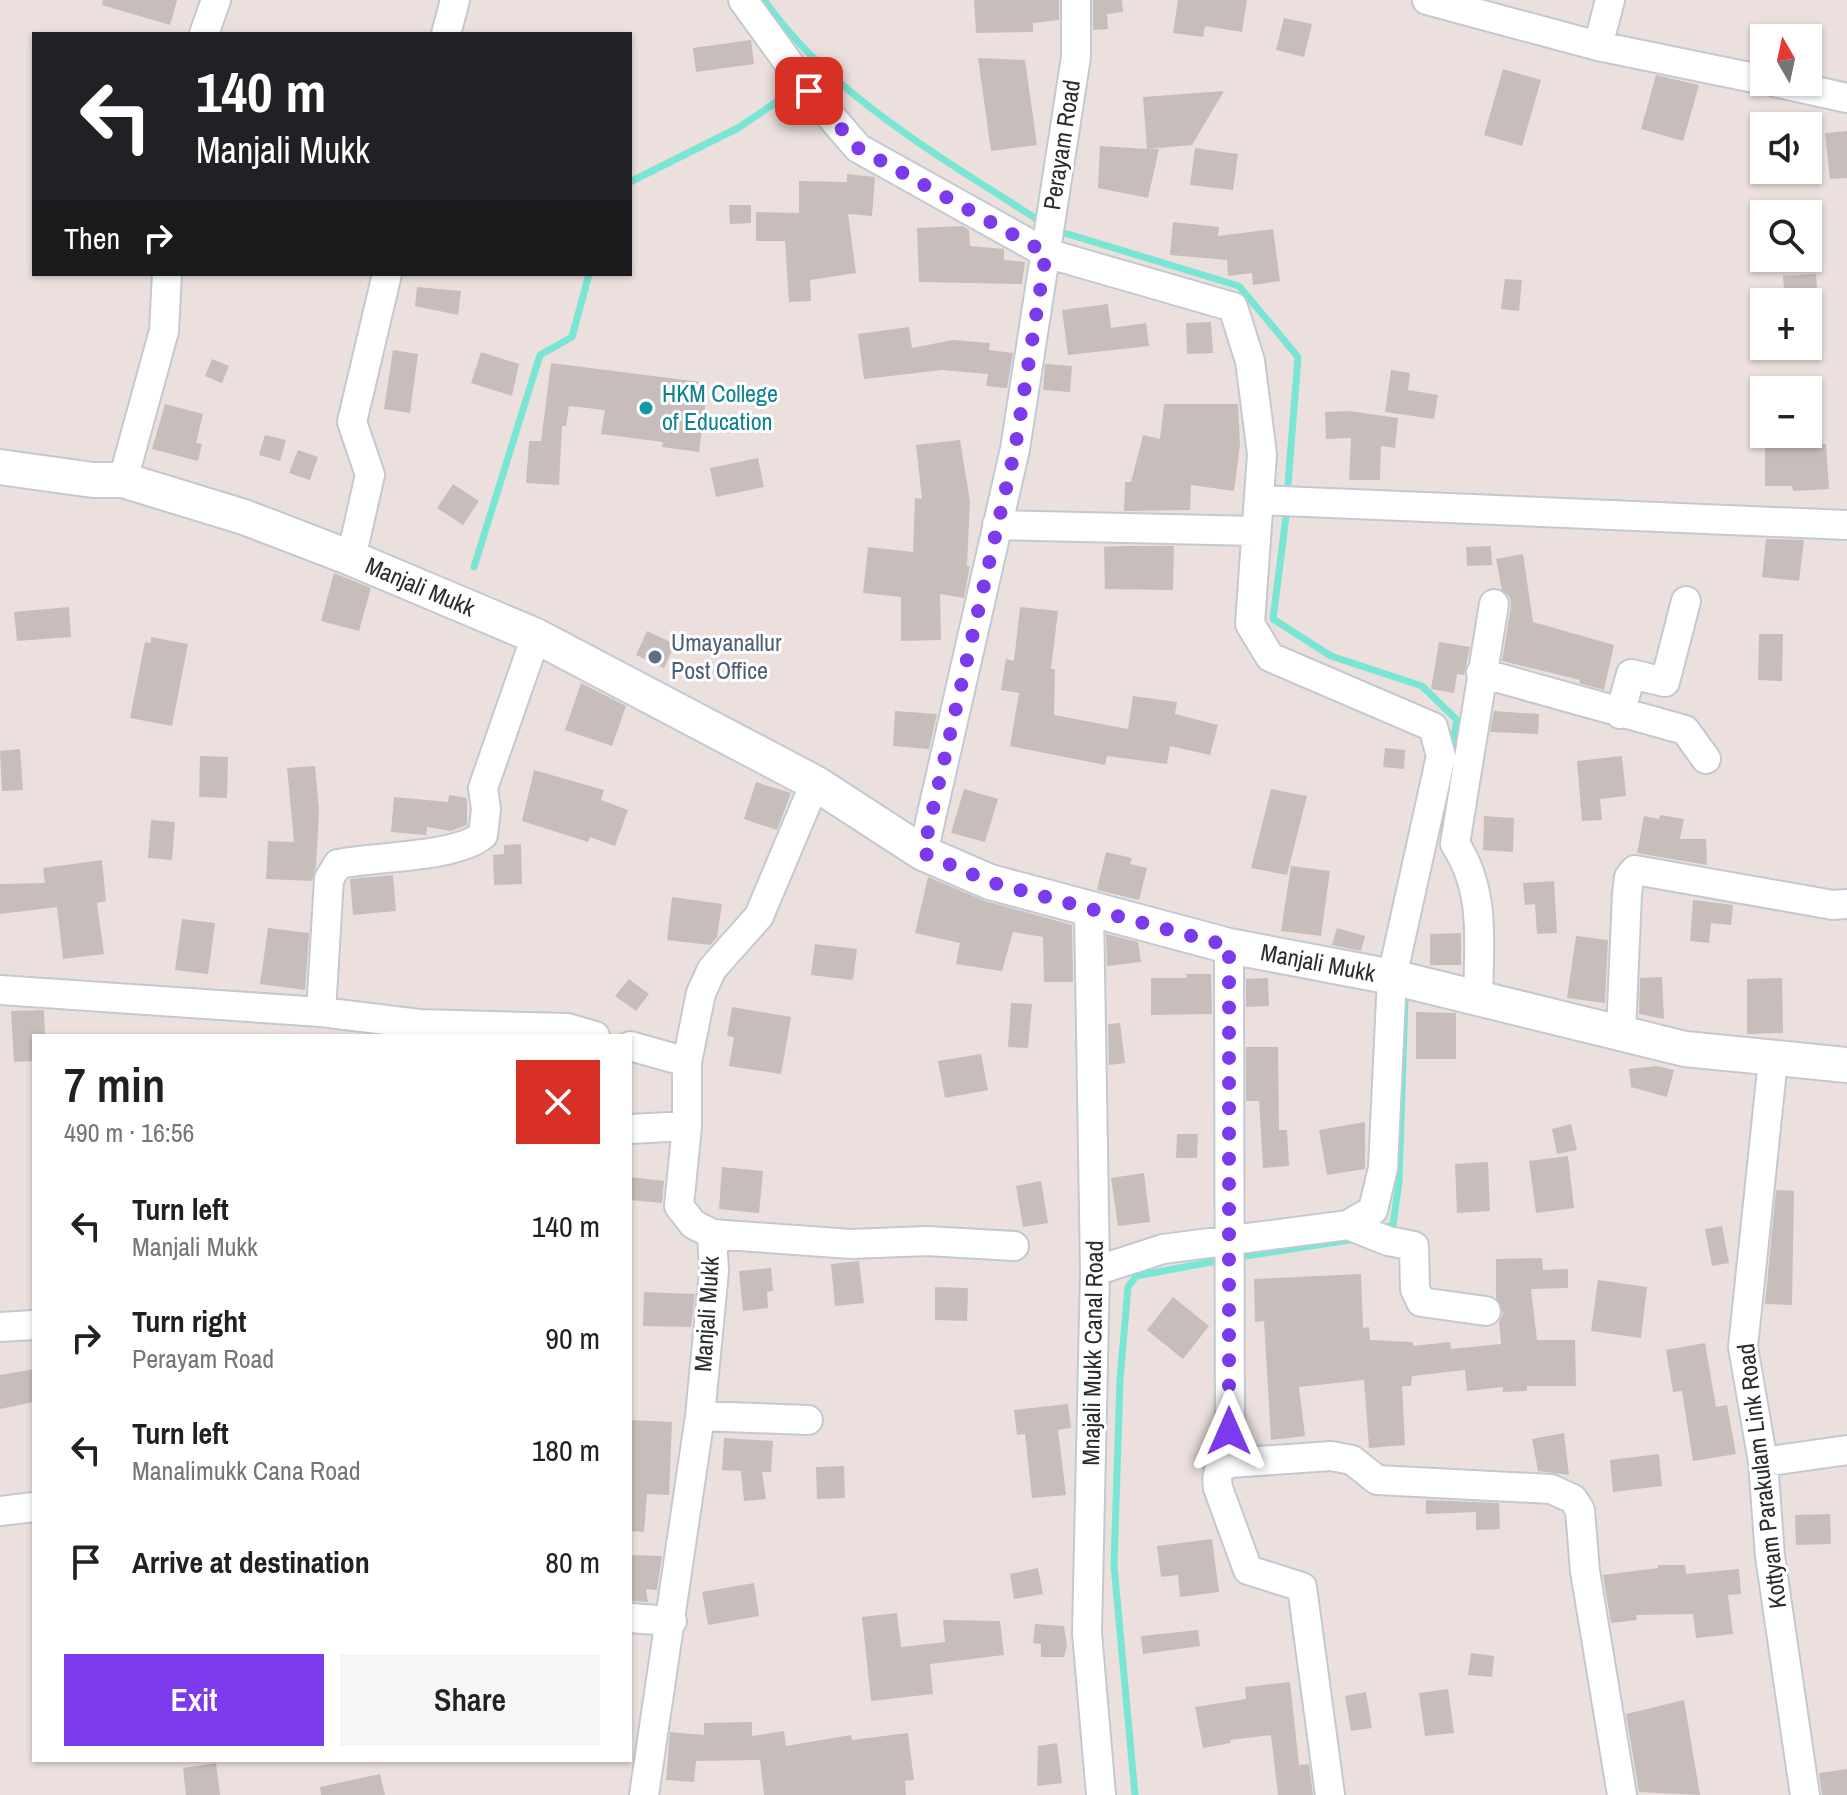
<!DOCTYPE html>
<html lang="en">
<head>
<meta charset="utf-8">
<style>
	body { margin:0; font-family:"Archivo Narrow",sans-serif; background:#f6f6f6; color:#202124; height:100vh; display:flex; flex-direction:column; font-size:30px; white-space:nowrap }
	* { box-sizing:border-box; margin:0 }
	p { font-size:26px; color:#757577 }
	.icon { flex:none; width:44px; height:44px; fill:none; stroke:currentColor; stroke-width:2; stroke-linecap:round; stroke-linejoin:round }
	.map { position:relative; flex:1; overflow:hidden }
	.side { position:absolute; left:32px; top:1034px; width:600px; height:728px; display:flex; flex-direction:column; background:#fff; border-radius:0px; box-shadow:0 2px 6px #0004 }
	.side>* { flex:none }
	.guide { position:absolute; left:32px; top:32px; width:600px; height:244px; border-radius:0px; box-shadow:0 2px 6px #0004; background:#202124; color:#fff; overflow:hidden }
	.needle { width:52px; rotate:351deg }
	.buttons { position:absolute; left:1750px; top:24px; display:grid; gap:16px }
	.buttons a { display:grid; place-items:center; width:72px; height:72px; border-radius:0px; background:#fff; box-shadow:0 2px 6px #0004; font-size:40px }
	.pin { position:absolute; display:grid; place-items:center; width:68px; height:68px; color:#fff; margin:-34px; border-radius:16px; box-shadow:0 4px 12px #0006 }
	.me { position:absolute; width:88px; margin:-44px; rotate:0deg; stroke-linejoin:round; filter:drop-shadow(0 0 6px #0008) }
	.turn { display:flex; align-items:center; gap:28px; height:168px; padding:0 32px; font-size:36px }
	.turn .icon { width:104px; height:104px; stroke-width:2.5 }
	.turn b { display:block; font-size:56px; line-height:68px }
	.then { display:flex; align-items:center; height:76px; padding:0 32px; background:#0003; gap:16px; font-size:30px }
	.round { display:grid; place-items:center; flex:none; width:84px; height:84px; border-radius:0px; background:#f6f6f6 }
	.headline { display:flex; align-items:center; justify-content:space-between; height:136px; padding:0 32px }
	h1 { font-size:48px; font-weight:600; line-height:60px }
	.action { display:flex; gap:16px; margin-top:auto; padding:16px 32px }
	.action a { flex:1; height:92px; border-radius:0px; background:#7c3aed; color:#fff; font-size:32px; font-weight:600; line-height:92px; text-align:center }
	.action a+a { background:#f6f6f6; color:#202124 }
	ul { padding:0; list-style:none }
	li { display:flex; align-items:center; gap:24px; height:112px; padding:0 32px }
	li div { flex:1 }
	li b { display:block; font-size:30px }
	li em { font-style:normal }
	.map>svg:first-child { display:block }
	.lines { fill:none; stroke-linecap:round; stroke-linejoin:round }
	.stream { stroke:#79e5d4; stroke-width:7 }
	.building { fill:#c7bebc }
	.minor-casing { stroke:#c2cad0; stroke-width:32 }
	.tertiary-casing { stroke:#c2cad0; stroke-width:38 }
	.minor { stroke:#fff; stroke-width:28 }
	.tertiary { stroke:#fff; stroke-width:34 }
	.route { stroke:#7c3aed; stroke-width:14; stroke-dasharray:0 25.2 }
	.culture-dot { fill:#0f9aa8; stroke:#fff; stroke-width:3 }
	.service-dot { fill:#5c6f8a; stroke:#fff; stroke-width:3 }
	.labels { text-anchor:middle; stroke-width:6; stroke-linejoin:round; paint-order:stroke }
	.street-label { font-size:24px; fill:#2b2b2b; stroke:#fff }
	.culture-label { font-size:24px; fill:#0d838f; stroke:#fff; text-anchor:start }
	.service-label { font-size:24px; fill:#4e5e75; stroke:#fff; text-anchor:start }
</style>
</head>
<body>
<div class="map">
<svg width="1847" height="1795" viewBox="0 0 1847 1795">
	<rect width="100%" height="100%" fill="#ebe0de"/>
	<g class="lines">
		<path class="stream" d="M764,0C832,96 939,156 1035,218
			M630,182L738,128L787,95
			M1058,231L1239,286L1298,357L1287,497
			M1287,509L1273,619L1331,656L1422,686L1457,720L1451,751
			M474,567L540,355L572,337L589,274
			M1383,1228L1393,1225L1399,1181L1405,998
			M1239,1257L1356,1239
			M1135,1795L1114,1566L1120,1380L1128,1287L1136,1276L1222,1260"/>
	</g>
	<path class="building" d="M103,0H177L170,25L102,5Z
		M974,0H1059V20L1033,23V32L976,33Z
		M1093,0H1122L1123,12L1107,14L1108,29L1093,30Z
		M1178,0H1247L1242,32L1205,26L1203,37L1173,33Z
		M1284,18L1312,24L1304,57L1276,50Z
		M751,40L754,64L696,72L693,48Z
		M978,58L1025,60L1037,145L991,151Z
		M1503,69L1541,80L1522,146L1484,135Z
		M1656,75L1699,85L1683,141L1641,129Z
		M1224,91L1192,145L1148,149H1159L1148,198L1098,188L1100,146L1147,149L1143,97Z
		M1847,131V178L1830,179L1825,133Z
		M1195,148L1238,154L1233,190L1190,185Z
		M847,174L875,177L872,216L848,214L856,273L810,280L811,301L789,302L785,241H756V212L799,213V181L847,182Z
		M729,205H751V223L730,224Z
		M1173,222L1219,227L1218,236L1273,229L1280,281L1253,285L1252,273L1228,276L1227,260L1170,255Z
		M963,226L969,230L970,246L1004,249V260L1025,262L1022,284L919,282L917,228Z
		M1816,274L1818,302H1785L1783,276Z
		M1505,279L1522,280L1519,311L1501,309Z
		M417,287L461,291L458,315L415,306Z
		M1108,304L1111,328L1146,323L1149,346L1068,355L1062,310Z
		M1211,322L1213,353L1187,354L1186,323Z
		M909,327L912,348L953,340L990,343L989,350L1013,353L1007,388L986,386L988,374L942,370L864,379L858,334Z
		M393,350L418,354L410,413L384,409Z
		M481,352L519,364L512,396L471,383Z
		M212,359L229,366L222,383L205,376Z
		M551,363L708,383L699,452L662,447L663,442L601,434L605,410L569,406L566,426H562L559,485L526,483L529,441H541Z
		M1045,364L1072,366L1070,392L1043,390Z
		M1391,370L1410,373L1408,390L1438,395L1434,419L1385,412Z
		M165,404L203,414L196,443L202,444L198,461L152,449Z
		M1164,404H1238L1240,445L1234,491L1191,485L1190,510L1124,511L1125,482H1131L1143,435L1160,439Z
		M1349,411L1398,418L1395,448L1381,446L1380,480H1349L1351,438L1326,439L1325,412Z
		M265,435L286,440L280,461L259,455Z
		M960,440L970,501L967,566H970L964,598L940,594L941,640L901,641V597L863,593L868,547L913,552L915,498L922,499L916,445Z
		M1765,440H1785V446L1826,444L1829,489L1793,491L1792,486H1765Z
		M298,450L318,457L310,480L289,473Z
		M758,458L764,487L716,497L710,468Z
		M453,484L479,501L463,525L437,508Z
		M1766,539L1804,540L1799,581L1762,577Z
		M1123,546H1174L1173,590L1105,589L1104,547Z
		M1491,546L1492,565L1467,566L1466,547Z
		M1523,554L1533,622L1614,645L1604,690L1579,683L1580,680L1502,661L1511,606L1510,597L1502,590L1496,559Z
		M334,573L371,588L359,631L321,621Z
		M69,607L71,637L17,641L14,612Z
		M1020,607L1058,611L1051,669H1055L1054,715L1128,729L1133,696L1177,702L1175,714L1218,725L1210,755L1170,746L1167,764L1107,756L1105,765L1010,746L1019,693L1001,690L1006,659L1014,661Z
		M647,631L675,644L664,668L636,655Z
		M1759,634H1783L1782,681L1758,680Z
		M151,637L188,644L172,726L130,718L145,642L151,643Z
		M1439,642L1470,647L1464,675L1457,674L1454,693L1431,689Z
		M581,683L626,706L612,746L565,730Z
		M895,711L937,714L929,749L893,746Z
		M1494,711L1539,714L1538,734L1490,732Z
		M1385,748L1405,750L1404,769L1383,767Z
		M20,749L23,790L2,791L0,751Z
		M200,756L228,757L227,798L199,797Z
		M1622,756L1626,796L1600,799L1602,820L1582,821L1577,761Z
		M315,766L319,810L316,867L312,881L266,879L268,841L294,842L287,768Z
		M534,770L604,790L601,800L628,810L615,846L590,837L588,842L522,821Z
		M756,782L791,793L777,830L744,819Z
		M964,789L998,799L985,842L951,833Z
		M1271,789L1307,796L1287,875L1251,868Z
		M449,795L467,798V825L451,831L427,827L426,835L391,832L394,797L448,802Z
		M1660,815L1684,819L1680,839H1706L1707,865L1637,853L1644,816L1659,819Z
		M1484,816L1514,818L1513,852L1483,850Z
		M151,820L175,822L172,860L148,858Z
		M521,844L522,884L494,885L493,855L504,854V845Z
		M1106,852L1132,858L1130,864L1147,868L1139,900L1097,890Z
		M102,860L106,901L97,903L104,954L63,959L57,907L0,914V884L45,883L43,868Z
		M1291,866L1330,871L1321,936L1281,931Z
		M393,875L396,911L353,915L350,879Z
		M928,877L985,901L1072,925L1073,982H1044L1043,937L1013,932L1002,971L956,964L960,943L915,933Z
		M1554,881L1557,933L1537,934L1535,904L1525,905L1523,883Z
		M672,897L722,904L717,937L710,945L667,940Z
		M1693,900L1733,905L1731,925L1711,923L1709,943L1690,941Z
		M182,919L215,923L208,974L175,970Z
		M268,928L309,933L305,990L260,984Z
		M1337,928L1365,936L1361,951L1332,945Z
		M1461,933V965H1430V934Z
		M1106,934L1138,942L1141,962L1107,966Z
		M1576,936L1608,940L1605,1003L1567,998Z
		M815,944L857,949L853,980L811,975Z
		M1186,974H1211L1212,1014L1151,1015V978H1187Z
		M1662,977L1664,1019L1639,1014L1640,978Z
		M1268,978L1269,1006L1246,1007V979Z
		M1782,978L1783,1033L1747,1034V979Z
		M629,979L649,994L636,1011L615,996Z
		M1011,1003L1032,1004L1028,1048L1008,1047Z
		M732,1007L791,1017L781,1074L729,1066L734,1037L727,1036Z
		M44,1010L45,1036H34V1061L14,1062L11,1011Z
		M1416,1012L1456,1013V1059H1416Z
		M1120,1023L1125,1063L1109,1065L1108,1024Z
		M1246,1047H1278L1279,1130H1287L1289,1166L1263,1168L1259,1101H1246Z
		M981,1054L988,1090L945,1098L938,1061Z
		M1657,1066L1674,1070L1667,1097L1631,1087L1629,1069Z
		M1365,1122V1169L1327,1175L1319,1130Z
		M1571,1124L1577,1150L1557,1154L1552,1129Z
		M1177,1134H1198L1197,1158H1176Z
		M1568,1156L1574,1208L1536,1213L1529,1161Z
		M1488,1162L1490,1211L1457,1213L1455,1164Z
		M722,1167L763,1171L759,1213L719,1209Z
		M1144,1173L1150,1222L1118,1226L1111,1178Z
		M630,1177L664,1181L662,1203L630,1200Z
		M1041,1181L1048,1223L1023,1227L1016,1186Z
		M1776,1190L1794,1191L1792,1305L1765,1304Z
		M1722,1226L1729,1263L1712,1266L1705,1229Z
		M1542,1258L1543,1270L1568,1269V1288L1531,1289L1537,1340H1575L1576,1386H1527V1391L1503,1392V1387L1467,1391L1465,1370L1412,1376L1411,1386H1402L1405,1445L1369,1448L1364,1380L1299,1387L1305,1436L1271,1440L1264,1321L1255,1322L1254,1279L1361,1274L1363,1328L1369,1327L1370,1340L1413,1342V1346L1450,1342L1451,1349L1501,1344L1499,1322L1503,1313L1496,1298V1259Z
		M859,1261L864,1303L835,1306L831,1264Z
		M771,1268L773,1291L767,1292L768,1308L743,1311L739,1271Z
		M1598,1280L1647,1287L1641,1338L1591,1331Z
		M935,1287L968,1288L967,1321L935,1320Z
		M644,1292L695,1294L691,1327L643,1326Z
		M1173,1297L1209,1326L1183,1359L1147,1330Z
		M1705,1343L1716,1407L1727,1405L1736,1454L1693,1461L1682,1391L1673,1392L1666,1350Z
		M34,1369V1402L0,1409V1375Z
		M1068,1404L1071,1428L1058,1430L1066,1495L1032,1498L1025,1434L1017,1435L1014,1410Z
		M630,1420L672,1422L669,1495L647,1494L644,1532L630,1531Z
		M1564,1433L1569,1475L1538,1471L1532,1439Z
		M724,1438L773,1441L771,1472H762L766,1499L744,1501L741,1471L722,1470Z
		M1659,1454L1662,1486L1613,1492L1610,1460Z
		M844,1466L845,1498L817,1499L816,1467Z
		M1426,1500L1499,1503L1500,1529L1476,1530V1512L1426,1514Z
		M1830,1514L1831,1544L1796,1545L1795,1515Z
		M1212,1539L1219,1592L1180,1597L1178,1575L1161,1577L1157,1546Z
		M630,1555L662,1556L657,1590L646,1589L648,1602L630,1601Z
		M1658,1565H1685L1686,1574L1739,1569L1741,1594L1728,1595L1733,1634L1696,1638L1693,1614L1636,1615L1637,1620L1611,1623L1603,1575L1658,1568Z
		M1038,1568L1043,1594L1014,1599L1010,1574Z
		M754,1583L759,1616L708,1625L702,1592Z
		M897,1613L901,1647L945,1642L943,1620L1000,1621L1004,1655L930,1664L933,1694L871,1701L862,1617Z
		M1035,1624L1064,1626L1067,1646L1064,1657H1041V1644L1033,1643Z
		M1198,1630L1200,1646L1143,1654L1141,1636Z
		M1471,1653L1494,1656L1492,1677L1468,1675Z
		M1290,1682L1299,1765L1309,1764L1313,1795H1278L1271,1735L1230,1740L1231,1743L1203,1748L1195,1707L1246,1699L1245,1687Z
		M1448,1689L1454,1733L1425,1736L1419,1693Z
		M1366,1692L1372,1728L1351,1731L1345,1696Z
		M1684,1700L1700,1795L1639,1792L1626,1714Z
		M752,1722V1736L784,1731L786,1746L851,1735L852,1740L908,1733L914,1780L905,1781L906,1795H764L760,1760L696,1761L694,1782L666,1780L670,1732L704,1735V1723Z
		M1057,1743L1062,1783L1037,1786L1038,1746Z
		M216,1763L220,1795H186L183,1768Z
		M1847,1769V1795H1822L1819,1773Z
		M380,1774L385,1795H321L320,1787Z"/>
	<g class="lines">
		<g class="minor-casing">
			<path id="minor" d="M743,0L809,91L858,148L1046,253L1233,307L1250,361L1262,454L1250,624L1270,657L1433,727L1441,756L1392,977L1383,1168L1373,1210L1348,1225L1163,1249L1095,1271
				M1427,0L1598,46L1764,80
				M204,34L216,0
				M446,34L455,0
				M1598,46L1610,0
				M1774,82L1847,98
				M123,480L164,331L167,274
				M1259,500L1847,525
				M997,525L1256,531
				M351,558L370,475L352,422L387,274
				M1481,673L1685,730L1706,759
				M1620,714L1631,674L1665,682L1686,601
				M923,853L1015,449L1076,57V0
				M1089,910L1095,1271L1087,1633L1101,1795
				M1229,946L1230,1463
				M0,990L321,1012L419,1024L421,1036
				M1478,998C1479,943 1486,891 1455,844L1494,604
				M321,1012L329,879L338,864C378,856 455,858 483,835L486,809L483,788L536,636
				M419,1024L567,1028L595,1036
				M1621,1032L1627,894L1629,877L1635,870L1833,905L1847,904
				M630,1046L687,1062
				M1773,1060L1743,1347L1763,1462L1770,1556L1805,1795
				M630,1129L687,1126
				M1348,1225L1388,1241L1414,1246L1415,1289L1421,1302L1486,1311
				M712,1234L851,1244L927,1241L1014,1246
				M0,1327L34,1325
				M700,1416L808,1420
				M1763,1462L1847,1450
				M0,1511L34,1507
				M630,1618L672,1621
				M644,1795L700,1416L714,1271L712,1234L693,1224L679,1206L687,1126V1062L701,993L712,969L759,916L815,783
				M1330,1795L1302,1587L1248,1570L1218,1488C1216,1474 1217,1469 1230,1463L1331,1456L1352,1460L1377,1480L1551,1489L1573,1499L1580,1510L1585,1571L1622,1795"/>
		</g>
		<g class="tertiary-casing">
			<path id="tertiary" d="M0,467L93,480H123L244,517L351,558L536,636L815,783L923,853L990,882L1229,946L1392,977L1685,1049L1847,1065"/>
		</g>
		<use href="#minor" class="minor"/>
		<use href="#tertiary" class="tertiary"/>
	</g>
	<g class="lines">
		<path class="route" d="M809,91L858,148L1046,253L1015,449L923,853L990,882L1229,946V1431"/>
	</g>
	<circle class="culture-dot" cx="646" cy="408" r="8"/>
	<circle class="service-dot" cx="655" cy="657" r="8"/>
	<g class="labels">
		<g class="street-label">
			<text transform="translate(1062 145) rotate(-81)" y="8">Perayam Road</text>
			<text transform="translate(420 587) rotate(23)" y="8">Manjali Mukk</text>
			<text transform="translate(1318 963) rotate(11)" y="8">Manjali Mukk</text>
			<text transform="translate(707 1314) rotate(-86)" y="8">Manjali Mukk</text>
			<text transform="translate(1093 1353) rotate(-89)" y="8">Mnajali Mukk Canal Road</text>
			<text transform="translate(1762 1476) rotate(-97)" y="8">Kottyam Parakulam Link Road</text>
		</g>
		<g class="culture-label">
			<text x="662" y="402">HKM College<tspan x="662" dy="28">of Education</tspan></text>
		</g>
		<g class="service-label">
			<text x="671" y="651">Umayanallur<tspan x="671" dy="28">Post Office</tspan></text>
		</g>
	</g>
</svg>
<div class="buttons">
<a><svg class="needle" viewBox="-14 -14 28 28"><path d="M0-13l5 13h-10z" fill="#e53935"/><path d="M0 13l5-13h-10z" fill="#757577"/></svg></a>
<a><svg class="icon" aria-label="sound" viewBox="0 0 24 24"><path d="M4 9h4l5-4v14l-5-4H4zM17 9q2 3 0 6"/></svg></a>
<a><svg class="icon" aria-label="search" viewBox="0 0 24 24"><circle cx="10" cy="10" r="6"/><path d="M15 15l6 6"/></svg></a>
<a>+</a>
<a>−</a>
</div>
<div class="pin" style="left:809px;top:91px;background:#d93025"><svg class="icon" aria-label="arrive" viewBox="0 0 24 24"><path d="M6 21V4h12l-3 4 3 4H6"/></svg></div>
<svg class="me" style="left:1229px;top:1431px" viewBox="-20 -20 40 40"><path d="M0-17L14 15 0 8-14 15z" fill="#7c3aed" stroke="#fff" stroke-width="4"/></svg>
<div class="guide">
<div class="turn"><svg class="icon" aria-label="left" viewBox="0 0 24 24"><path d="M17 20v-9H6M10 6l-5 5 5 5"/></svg><div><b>140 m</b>Manjali Mukk</div></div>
<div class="then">Then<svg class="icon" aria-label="right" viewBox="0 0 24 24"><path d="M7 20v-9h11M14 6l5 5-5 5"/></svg></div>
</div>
<section class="side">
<div class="headline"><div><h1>7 min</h1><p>490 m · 16:56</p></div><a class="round" style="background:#d93025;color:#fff"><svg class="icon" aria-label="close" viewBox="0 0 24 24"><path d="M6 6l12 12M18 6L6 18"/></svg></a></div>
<ul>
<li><svg class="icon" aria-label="left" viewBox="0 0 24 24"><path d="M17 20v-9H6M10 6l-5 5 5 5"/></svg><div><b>Turn left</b><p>Manjali Mukk</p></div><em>140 m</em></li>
<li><svg class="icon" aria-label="right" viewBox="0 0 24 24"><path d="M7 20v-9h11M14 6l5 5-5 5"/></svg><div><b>Turn right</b><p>Perayam Road</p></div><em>90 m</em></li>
<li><svg class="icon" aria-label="left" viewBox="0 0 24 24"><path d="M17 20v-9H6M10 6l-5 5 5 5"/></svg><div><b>Turn left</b><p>Manalimukk Cana Road</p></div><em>180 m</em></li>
<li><svg class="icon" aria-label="arrive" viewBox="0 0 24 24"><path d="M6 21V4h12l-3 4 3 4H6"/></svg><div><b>Arrive at destination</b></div><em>80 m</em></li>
</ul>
<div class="action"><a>Exit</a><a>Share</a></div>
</section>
</div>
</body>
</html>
